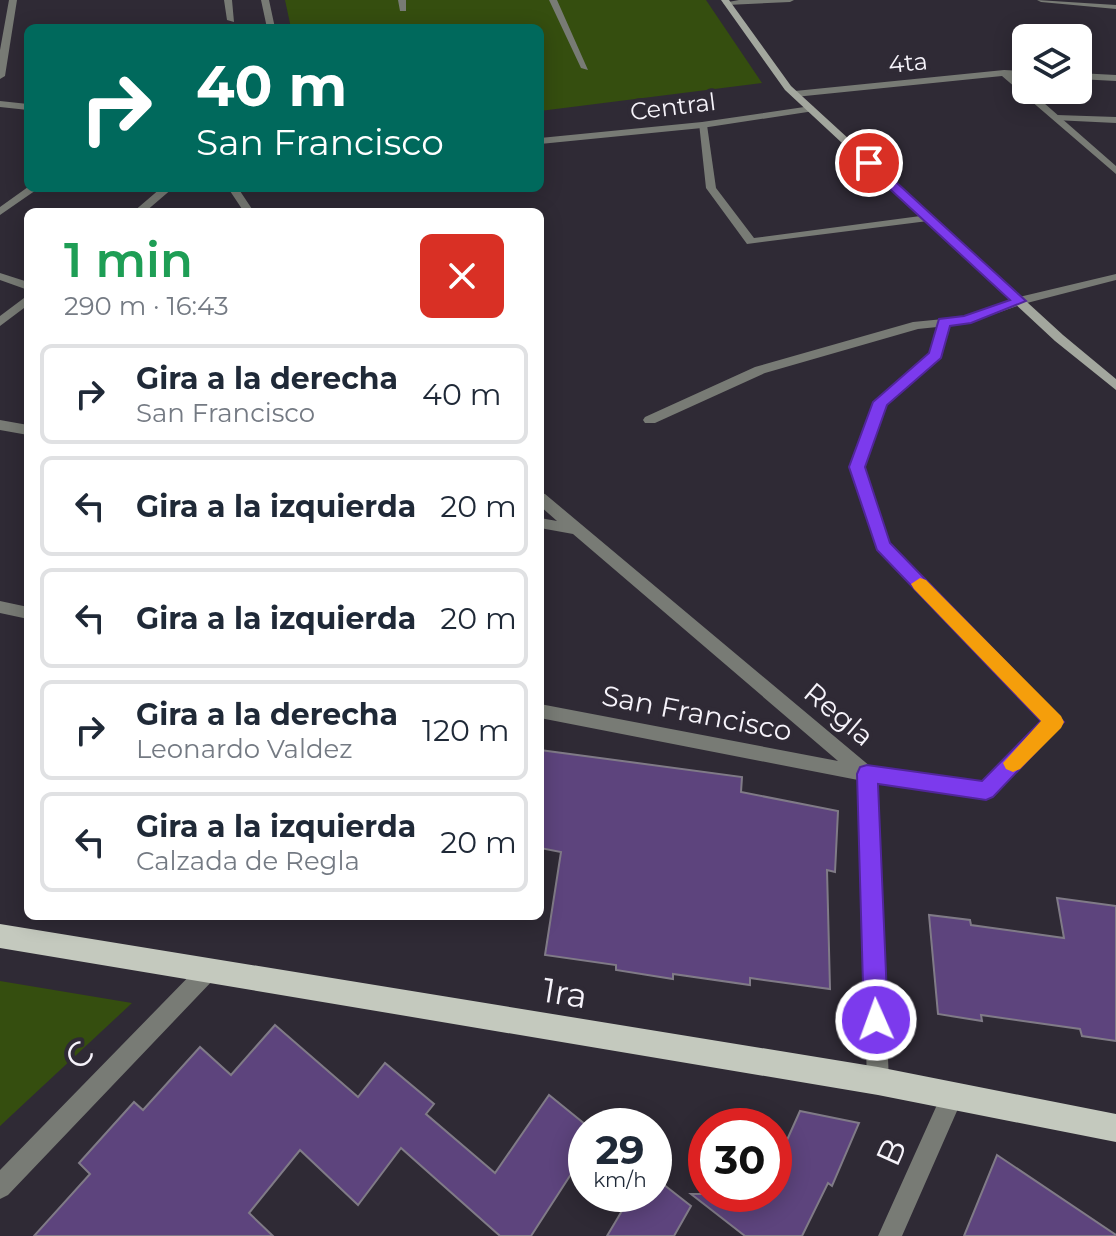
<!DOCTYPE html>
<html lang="es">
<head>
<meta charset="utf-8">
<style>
	body { margin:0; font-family:Montserrat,sans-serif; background:#f6f6f7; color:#1f2937; height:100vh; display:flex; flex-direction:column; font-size:30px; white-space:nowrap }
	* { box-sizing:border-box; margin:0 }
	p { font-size:26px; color:#747a83 }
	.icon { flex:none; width:44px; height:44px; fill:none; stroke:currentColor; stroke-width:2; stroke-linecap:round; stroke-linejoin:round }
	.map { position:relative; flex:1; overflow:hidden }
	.panel { position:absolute; left:24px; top:208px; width:520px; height:712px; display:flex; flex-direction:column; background:#fff; border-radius:12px; box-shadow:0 4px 20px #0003 }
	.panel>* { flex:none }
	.guide { position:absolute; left:24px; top:24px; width:520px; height:168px; border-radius:12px; box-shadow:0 4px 20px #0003; background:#00695c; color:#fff; overflow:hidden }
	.tools { position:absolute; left:1012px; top:24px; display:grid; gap:16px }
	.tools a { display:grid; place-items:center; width:80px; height:80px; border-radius:12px; background:#fff; box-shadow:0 4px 20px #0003; font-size:40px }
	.speed { position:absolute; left:568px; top:1108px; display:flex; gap:16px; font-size:40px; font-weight:700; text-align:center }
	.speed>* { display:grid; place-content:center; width:104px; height:104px; border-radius:50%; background:#fff; box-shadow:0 4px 20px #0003; line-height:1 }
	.speed small { font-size:20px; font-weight:400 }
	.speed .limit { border:12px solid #d22; background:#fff; color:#111 }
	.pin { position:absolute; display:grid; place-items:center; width:68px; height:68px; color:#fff; margin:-34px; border:4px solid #fff; border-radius:50%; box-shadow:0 2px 8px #0007 }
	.me { position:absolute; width:88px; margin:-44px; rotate:358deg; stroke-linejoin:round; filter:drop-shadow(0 0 6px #0008) }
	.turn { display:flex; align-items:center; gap:28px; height:168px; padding:0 40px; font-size:36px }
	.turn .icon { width:104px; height:104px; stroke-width:2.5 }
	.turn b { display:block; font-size:56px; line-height:68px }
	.round { display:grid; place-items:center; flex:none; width:84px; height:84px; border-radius:12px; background:#f6f6f7 }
	.head { display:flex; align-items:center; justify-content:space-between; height:136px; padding:0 40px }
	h1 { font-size:48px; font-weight:600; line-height:60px; color:#1e9e55 }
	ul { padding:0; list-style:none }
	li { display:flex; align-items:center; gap:24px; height:100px; margin:0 16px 12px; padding:0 24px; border:4px solid #e0e1e3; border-radius:12px }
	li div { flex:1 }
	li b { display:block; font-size:30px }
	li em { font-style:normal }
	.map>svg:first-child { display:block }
	.green { fill:#354e0f }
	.building { fill:#5d447d; stroke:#807b87; stroke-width:2 }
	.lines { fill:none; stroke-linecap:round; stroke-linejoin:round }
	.service { fill:#787b75; fill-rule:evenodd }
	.minor { fill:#787b75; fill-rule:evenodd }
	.secondary { fill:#a3a79e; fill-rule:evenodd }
	.primary { fill:#c4c9be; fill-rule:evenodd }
	.route { fill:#7c3aed; stroke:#51269a; stroke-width:2 }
	.slow { fill:#f59e0b }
	.labels { text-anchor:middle; stroke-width:8; stroke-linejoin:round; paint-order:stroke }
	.far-street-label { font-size:24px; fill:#f6f3fa; stroke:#2f2a35 }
	.street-label { font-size:28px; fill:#f6f3fa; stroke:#2f2a35 }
	.near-street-label { font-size:34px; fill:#f6f3fa; stroke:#2f2a35 }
</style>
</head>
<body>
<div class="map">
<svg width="1116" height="1236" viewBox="0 0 1116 1236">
	<rect width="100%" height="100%" fill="#2f2a35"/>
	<path class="green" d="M285,0H706L762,83L540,111V28H291Z
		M0,981L132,1003L0,1126Z"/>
	<path class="building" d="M540,750L742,777L741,792L838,811L835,872L827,870L830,989L750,978V985L673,974V979L616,970V965L545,955L561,852L540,848Z
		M1057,898L1116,906V1041L1082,1036L1080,1029L981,1015L982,1021L938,1014L929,915L970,920L971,925L1064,938Z
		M275,1025L358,1097L385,1063L434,1104L426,1114L495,1173L549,1095L586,1125V1151L531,1236H500L401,1148L358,1205L300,1150L249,1213L273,1236H34L90,1174L79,1163L134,1102L143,1110L200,1047L231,1075Z
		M800,1111L859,1123L832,1186L828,1183L802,1236H745L691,1194H774V1169Z
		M997,1155L1116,1235V1236H964Z
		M654,1177L691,1206L674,1236H607L632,1194H654Z"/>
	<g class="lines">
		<path class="service" d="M224,0H232L234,22L227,20Z
			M398,0H406V11H400Z
			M549,0H557L588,70L581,68Z
			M1057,115L1116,117V123L1054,120L1052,118Z
			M699,123L707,125L716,188L754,238L928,215L933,218L928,221L747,244L706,188Z
			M944,318L950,322L940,358L886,404L864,467L890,543L1063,722L992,797L986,799L980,797L977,791L980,785L1043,722L878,550L850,467L873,402L930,353L938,322Z"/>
		<path class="minor" d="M9,0H17L5,76L0,79V50Z
			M261,0H269L275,28H267Z
			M739,0H794L790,2L727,5L723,3Z
			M1037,0L1116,5V9L1041,2Z
			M1004,70L1026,71V77L1013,76L1116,166V174L1002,76L795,97L790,94L795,91Z
			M1078,73L1116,75V81L1078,79Z
			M0,101L28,104V110L0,107Z
			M811,106L814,107V111L702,128L540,144V138L702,122Z
			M28,187L39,188L0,215V207Z
			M161,188H173L145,212H133Z
			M228,188H238L254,212H244Z
			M0,273L28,282V290L0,280Z
			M1116,274V280L1023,304L966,324L918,329L765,373L655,423H645L643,420L645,417L755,367L913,322L964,317L1015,298Z
			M28,295V305L0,326V316Z
			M0,420L28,425V435L0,430Z
			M540,493L545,494L871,767L992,785L995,791L992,797L986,799L876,783L889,1081L886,1089L878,1092L870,1089L867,1081L858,780L540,718V704L838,761L573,534L540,528V518L557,521L540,506Z
			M0,601L28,607V619L0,613Z
			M208,961L215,964L218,971L215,978L8,1195L0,1199V1170L201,964Z
			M953,1084L961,1087L964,1095L902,1236H878L945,1087Z"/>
		<path class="secondary" d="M721,0H729L791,86L1063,335L1116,379V390L1055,341L785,90Z"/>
		<path class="primary" d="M0,924L878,1067L1116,1114V1142L878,1095L0,948Z"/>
	</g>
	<path class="route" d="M865,161H873L1026,301L971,323L950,326L941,358L887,405L865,467L890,543L1064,722L993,797L986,800L878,784L888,1020L884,1028L876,1032L867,1028L864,1020L857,774L860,767L867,765L982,781L1041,721L877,550L849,467L873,402L929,353L939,319L964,316L1010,300L865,166Z"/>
	<path class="slow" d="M920,578L926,580L1061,716L1064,722L1061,728L1020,769L1013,772L1006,769L1003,763L1041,721L914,589L911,584Z"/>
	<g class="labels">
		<g class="far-street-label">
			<text transform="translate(908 63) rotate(-6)" y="8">4ta</text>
			<text transform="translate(673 107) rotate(-7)" y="8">Central</text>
		</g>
		<g class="street-label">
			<text transform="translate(697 713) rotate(11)" y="10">San Francisco</text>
			<text transform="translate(839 714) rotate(40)" y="10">Regla</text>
		</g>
		<g class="near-street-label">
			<text transform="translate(565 993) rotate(9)" y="12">1ra</text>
			<text transform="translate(79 1055) rotate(-46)" y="12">C</text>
			<text transform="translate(891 1152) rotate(-66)" y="12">B</text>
		</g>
	</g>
</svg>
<div class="tools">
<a><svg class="icon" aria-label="layers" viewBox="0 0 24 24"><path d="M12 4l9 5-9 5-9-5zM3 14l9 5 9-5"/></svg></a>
</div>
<div class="speed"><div>29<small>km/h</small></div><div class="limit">30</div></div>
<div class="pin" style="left:869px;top:163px;background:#d93025"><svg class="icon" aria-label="arrive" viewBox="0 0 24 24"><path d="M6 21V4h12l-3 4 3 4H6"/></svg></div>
<svg class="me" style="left:876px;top:1020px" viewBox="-20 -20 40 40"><circle r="17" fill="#7c3aed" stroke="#fff" stroke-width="3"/><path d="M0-11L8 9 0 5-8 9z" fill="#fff"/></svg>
<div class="guide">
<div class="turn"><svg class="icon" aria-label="right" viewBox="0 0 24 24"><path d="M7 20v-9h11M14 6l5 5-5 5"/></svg><div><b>40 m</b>San Francisco</div></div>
</div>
<section class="panel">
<div class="head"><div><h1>1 min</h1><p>290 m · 16:43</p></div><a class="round" style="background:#d93025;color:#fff"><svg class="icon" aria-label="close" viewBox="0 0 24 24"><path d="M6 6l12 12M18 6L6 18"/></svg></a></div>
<ul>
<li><svg class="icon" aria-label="right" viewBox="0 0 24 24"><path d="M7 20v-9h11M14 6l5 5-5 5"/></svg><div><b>Gira a la derecha</b><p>San Francisco</p></div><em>40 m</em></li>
<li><svg class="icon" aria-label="left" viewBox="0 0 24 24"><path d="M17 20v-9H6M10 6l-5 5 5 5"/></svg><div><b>Gira a la izquierda</b></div><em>20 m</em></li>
<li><svg class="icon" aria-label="left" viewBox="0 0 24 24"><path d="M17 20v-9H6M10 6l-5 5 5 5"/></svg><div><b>Gira a la izquierda</b></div><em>20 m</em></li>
<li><svg class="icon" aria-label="right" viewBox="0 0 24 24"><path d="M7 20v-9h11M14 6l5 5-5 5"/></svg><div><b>Gira a la derecha</b><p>Leonardo Valdez</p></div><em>120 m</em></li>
<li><svg class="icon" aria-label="left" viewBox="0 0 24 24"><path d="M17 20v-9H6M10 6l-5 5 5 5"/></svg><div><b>Gira a la izquierda</b><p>Calzada de Regla</p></div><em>20 m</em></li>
</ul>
</section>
</div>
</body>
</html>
